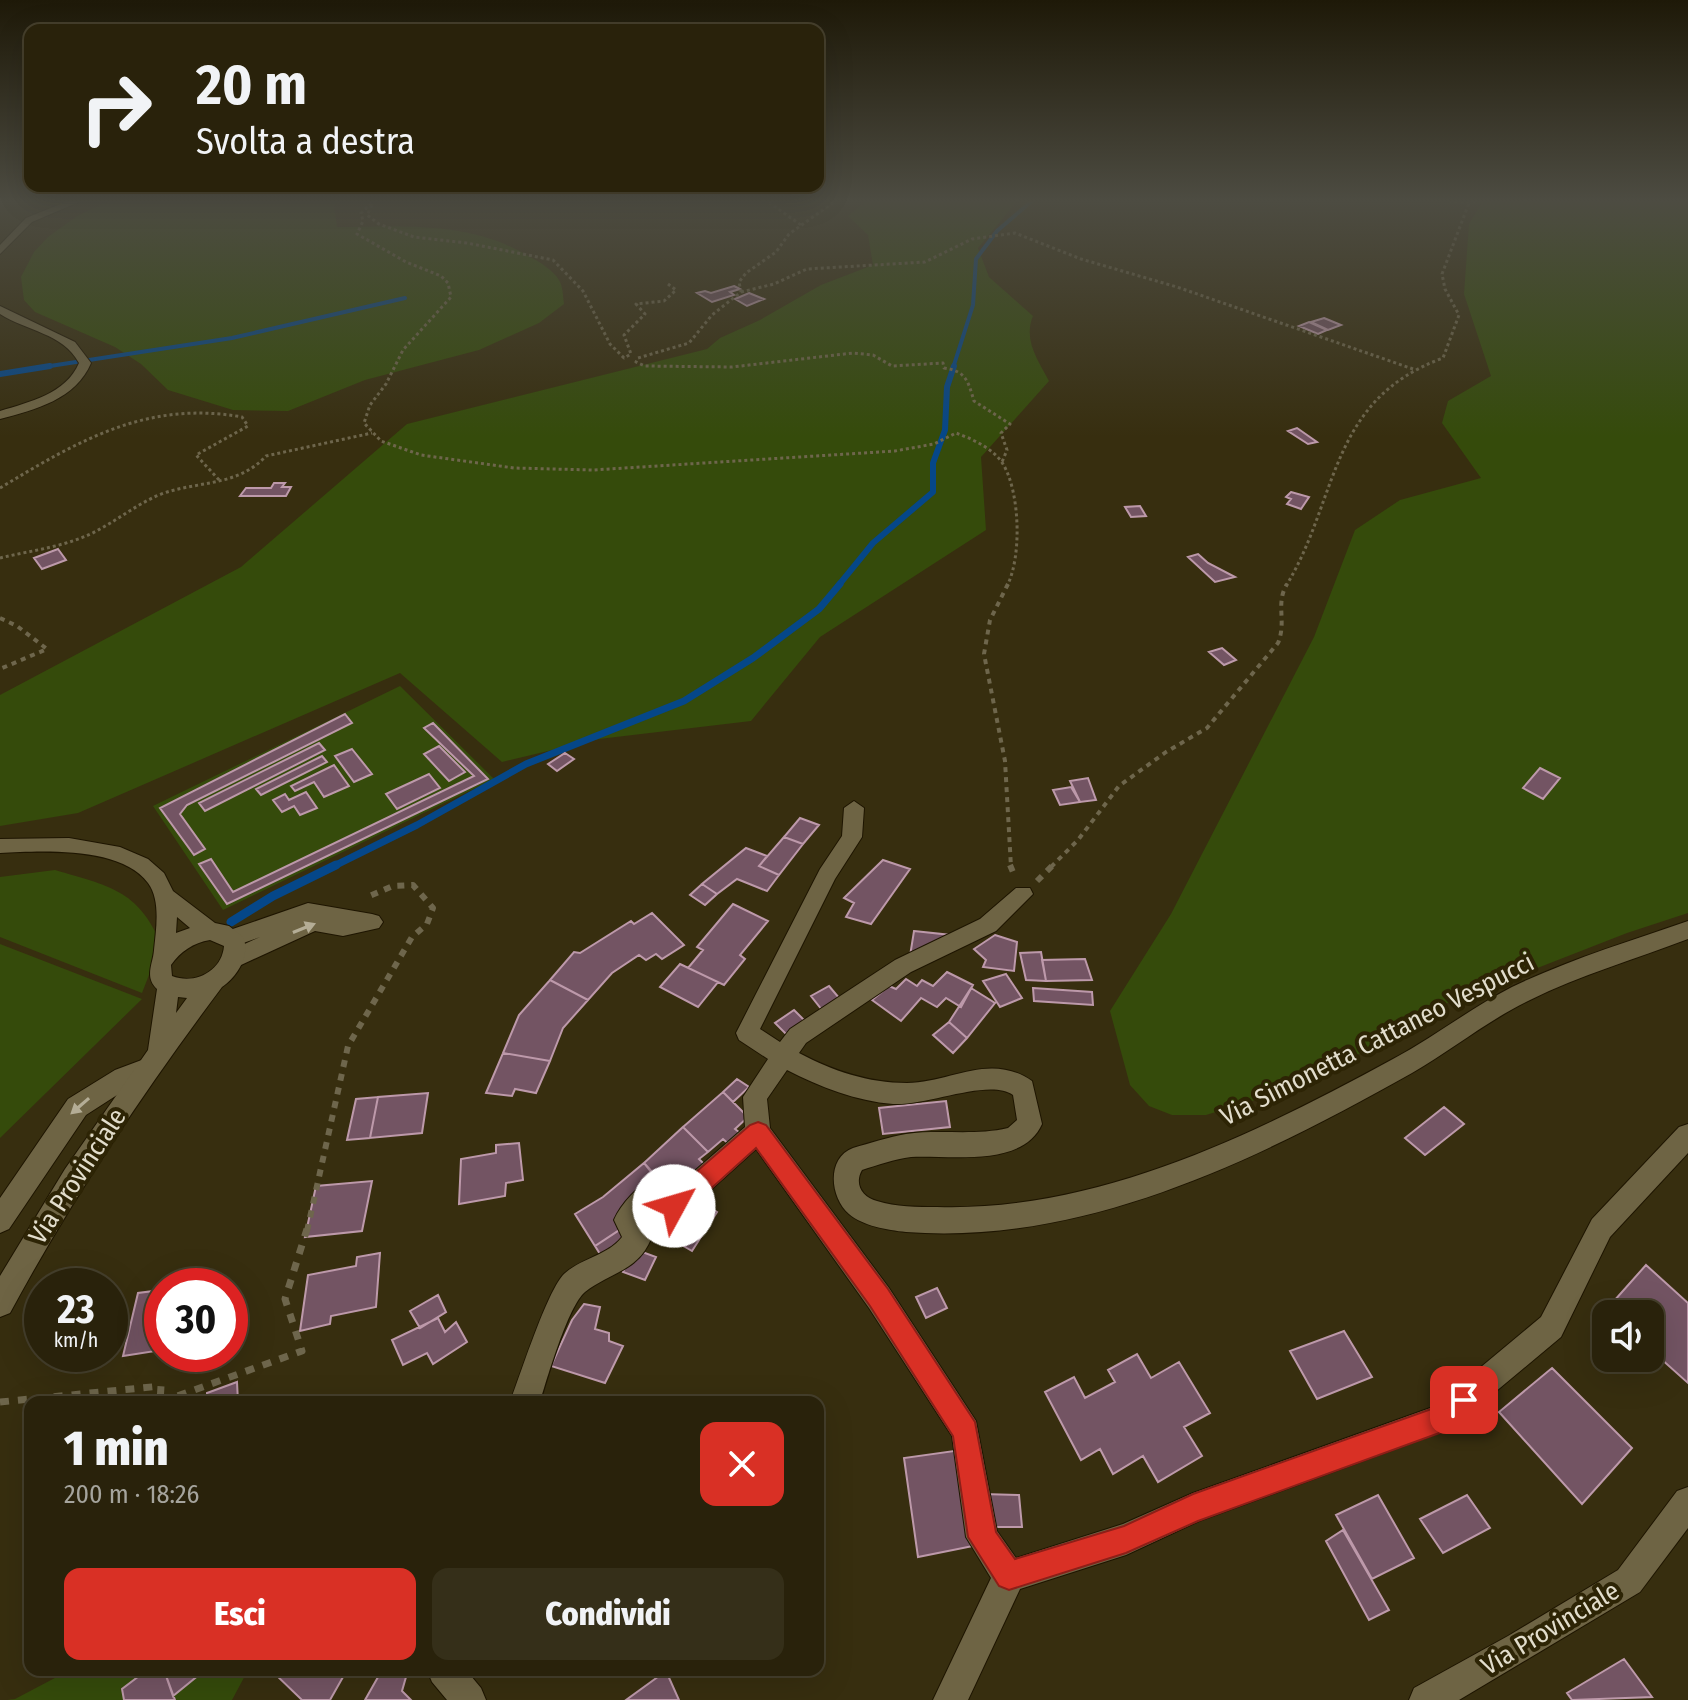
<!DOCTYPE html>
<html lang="it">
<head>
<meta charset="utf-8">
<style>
	body { margin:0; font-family:"Fira Sans Condensed",sans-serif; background:#352f19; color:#f1f3f6; height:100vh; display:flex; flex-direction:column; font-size:30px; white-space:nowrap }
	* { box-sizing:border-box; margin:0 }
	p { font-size:26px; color:#a5a49d }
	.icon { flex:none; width:44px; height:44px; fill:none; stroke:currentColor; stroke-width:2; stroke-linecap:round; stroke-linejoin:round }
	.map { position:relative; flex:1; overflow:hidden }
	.details { position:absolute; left:24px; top:1396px; width:800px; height:280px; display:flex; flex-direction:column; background:#29220b; border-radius:16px; box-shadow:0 8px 32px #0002,0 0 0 2px #453f2c }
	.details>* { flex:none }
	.top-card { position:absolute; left:24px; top:24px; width:800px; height:168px; border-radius:16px; box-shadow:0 8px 32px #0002,0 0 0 2px #453f2c; background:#29220b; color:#f1f3f6; overflow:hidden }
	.buttons { position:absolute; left:1592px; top:1300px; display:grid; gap:16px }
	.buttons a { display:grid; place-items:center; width:72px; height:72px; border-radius:16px; background:#29220b; box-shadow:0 8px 32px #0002,0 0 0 2px #453f2c; font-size:40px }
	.speed { position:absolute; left:24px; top:1268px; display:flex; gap:16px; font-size:40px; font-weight:700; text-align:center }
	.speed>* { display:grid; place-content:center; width:104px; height:104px; border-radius:50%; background:#29220b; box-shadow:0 8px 32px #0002,0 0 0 2px #453f2c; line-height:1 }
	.speed small { font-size:20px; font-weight:400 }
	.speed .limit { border:12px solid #d22; background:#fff; color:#111 }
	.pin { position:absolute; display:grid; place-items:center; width:68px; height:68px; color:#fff; margin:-34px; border-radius:16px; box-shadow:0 4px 12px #0006 }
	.me { position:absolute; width:88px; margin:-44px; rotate:51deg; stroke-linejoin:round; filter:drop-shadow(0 0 6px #0008) }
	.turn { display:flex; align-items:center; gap:28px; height:168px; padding:0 40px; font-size:36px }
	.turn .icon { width:104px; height:104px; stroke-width:2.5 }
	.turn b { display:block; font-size:56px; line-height:68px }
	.round { display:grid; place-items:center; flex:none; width:84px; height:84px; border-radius:16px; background:#352f19 }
	.overview { display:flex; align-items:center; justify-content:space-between; height:136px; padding:0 40px }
	h1 { font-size:48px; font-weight:800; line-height:60px }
	.cta { display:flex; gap:16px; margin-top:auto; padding:16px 40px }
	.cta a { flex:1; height:92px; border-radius:16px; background:#d93025; color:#fff; font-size:32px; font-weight:800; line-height:92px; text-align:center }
	.cta a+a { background:#352f19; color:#f1f3f6 }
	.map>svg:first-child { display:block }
	.green { fill:#354b0b }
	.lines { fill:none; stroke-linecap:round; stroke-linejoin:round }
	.stream-far3 { stroke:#054789; stroke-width:4 }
	.stream-far2 { stroke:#054789; stroke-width:6 }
	.stream-far1 { stroke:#054789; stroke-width:7 }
	.stream { stroke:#054789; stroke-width:9 }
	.building { fill:#735463; stroke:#bd99aa; stroke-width:2 }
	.street-casing { stroke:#1e1500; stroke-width:2 }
	.secondary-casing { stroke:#1e1500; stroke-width:2 }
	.path-far3 { stroke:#6e664c; stroke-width:3; stroke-dasharray:3 3; stroke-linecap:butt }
	.path-far2 { stroke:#6e664c; stroke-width:4; stroke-dasharray:5 5; stroke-linecap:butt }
	.path-far1 { stroke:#6e664c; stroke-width:6; stroke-dasharray:7 7; stroke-linecap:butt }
	.path { stroke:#6e664c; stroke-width:7; stroke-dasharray:9 9; stroke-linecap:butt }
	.street { fill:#6e6444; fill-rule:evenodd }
	.secondary { fill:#6e6444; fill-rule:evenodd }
	.oneway { fill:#b4ad96 }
	.route { fill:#d93025; stroke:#8d1f18; stroke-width:2 }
	.labels { text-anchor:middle; stroke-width:8; stroke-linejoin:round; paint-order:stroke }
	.near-street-label { font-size:26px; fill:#e2ddcc; stroke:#2d2405 }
</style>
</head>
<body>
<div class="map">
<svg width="1688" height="1700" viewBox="0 0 1688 1700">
	<rect width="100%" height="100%" fill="#372e0f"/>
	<path class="green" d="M114,199H344L334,206L337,227C406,227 469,220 530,257C540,262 553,270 559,280C563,286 563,297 564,304L539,323L479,350L365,380L288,411L233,410L168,390L141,364L115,347L35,312L24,300L21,277L34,252L48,237L77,216Z
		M868,199H1019L978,248L989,277L1033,316C1023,340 1038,360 1049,381L981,457L986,530L820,637L751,721L599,739L502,762L400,673L78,813L0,826V695L241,567L407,424L707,349L720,338L760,320L821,285L873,265L868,235L848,216Z
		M1471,199H1688V913L1627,933L1445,1004L1307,1084L1206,1115H1172L1149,1106L1130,1085L1110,1011L1171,914L1314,637L1355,530L1400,500L1481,478L1442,423L1448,401L1491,376L1464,294L1469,224L1481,204Z
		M400,686L494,779L223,910L153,806Z
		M55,870C108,886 138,889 161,944L142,993L0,937V877Z
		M0,944L142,999L0,1138Z
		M70,1670H248L232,1700H7L15,1699Z"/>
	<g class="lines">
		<path class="stream-far3" d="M37,368L232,338L405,298
			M953,368L973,305L976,259L997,231L1034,199"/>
		<path class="stream-far2" d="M0,374L50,366
			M838,586L873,543L933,492V463L945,430L947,387L954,366"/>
		<path class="stream-far1" d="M332,867L417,825L526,764L684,701L753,658L819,609L840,584"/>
		<path class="stream" d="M231,922L273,896L336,865"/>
	</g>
	<path class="building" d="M734,286L740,289L730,292L734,295L712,302L697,293L705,291L711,293Z
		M749,293L764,299L747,306L735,299Z
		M1324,318L1341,325L1328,330L1311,322Z
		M1309,322L1327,330L1318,334L1299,326Z
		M1297,428L1317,442L1308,444L1288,431Z
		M274,483H285L282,487H291L286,496H240L246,488H271Z
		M1291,492L1309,497L1301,509L1287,504L1291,499L1286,497Z
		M1140,506L1146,516L1131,517L1125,507Z
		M58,549L66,560L42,569L34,558Z
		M1198,554L1208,563L1235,577L1215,582L1188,557Z
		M1222,648L1236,660L1224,665L1209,652Z
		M345,714L352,723L187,805L180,814L205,849L194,855L160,808Z
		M433,723L488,779L227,904L199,864L211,859L233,892L474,776L424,728Z
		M319,743L325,750L205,811L199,803Z
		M439,746L465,772L449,781L424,754Z
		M352,749L372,774L354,782L335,756Z
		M565,753L574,759L557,771L548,764Z
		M322,756L327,762L261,795L256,789Z
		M334,765L349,786L324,797L314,782L295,791L291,786Z
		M1540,768L1560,778L1543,799L1523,788Z
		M429,774L440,788L397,809L386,794Z
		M1088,778L1096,800L1080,802L1070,781Z
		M1071,787L1080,802L1060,805L1053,790Z
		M306,792L317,808L300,815L294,806L282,812L273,800L285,794L289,800Z
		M800,818L819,825L803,844L784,837Z
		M784,837L803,844L779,875L759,866Z
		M746,848L767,856L759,866L779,875L767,891L737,879L717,894L702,884Z
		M883,860L910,869L871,924L846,917L854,903L844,898Z
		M702,884L717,894L705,905L690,895Z
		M733,904L768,921L740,955L745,959L724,985L688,968L703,950L697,947Z
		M652,913L684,945L662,959L656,954L646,960L639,955L612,973L588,1000L550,980L574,952L580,953L631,921L634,924Z
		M914,931L951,935L910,956Z
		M995,935L1017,942L1014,971L983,967L986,960L974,949Z
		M1041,952L1046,981L1026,980L1020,953Z
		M1085,959L1092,980L1046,981L1042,960Z
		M680,964L718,982L698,1007L660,987Z
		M947,972L973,985L961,1007L946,998L937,1007L921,998L901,1021L872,1000L889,986L896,989L906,979L917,986L922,980L933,986Z
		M1006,974L1022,998L1000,1007L983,981Z
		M550,980L588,1000L563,1028L550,1061L503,1053L519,1015Z
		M829,986L840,999L822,1010L811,996Z
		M971,988L995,1003L967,1038L949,1022Z
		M1033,988L1092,992L1093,1005L1034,1001Z
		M794,1010L805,1021L786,1034L775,1023Z
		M949,1022L967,1038L953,1053L933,1035Z
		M503,1053L550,1061L536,1093L515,1089L512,1096L486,1093Z
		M737,1079L749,1087L733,1102L723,1092Z
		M723,1092L748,1117L735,1129L744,1136L732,1147L723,1139L708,1152L683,1127Z
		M428,1093L422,1133L370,1138L378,1097Z
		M378,1097L370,1138L347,1140L356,1099Z
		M946,1101L950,1127L883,1134L879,1108Z
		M1444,1107L1464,1124L1425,1155L1405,1138Z
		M683,1127L708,1152L699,1159L709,1169L677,1199L644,1163Z
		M519,1143L523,1180L506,1183L505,1196L459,1204L461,1159L496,1153V1145Z
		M644,1163L658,1181L624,1227L595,1246L575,1214L603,1197Z
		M372,1181L362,1231L305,1237L316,1186Z
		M690,1195L717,1212L692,1251L661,1233Z
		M624,1227L633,1241L605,1262L595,1246Z
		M634,1249L656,1257L645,1280L623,1272Z
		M380,1253L376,1307L331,1316L330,1324L300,1331L308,1275L356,1266L357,1257Z
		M1646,1265L1688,1303V1383L1650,1349V1314H1611L1606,1310Z
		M937,1288L947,1308L926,1318L916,1297Z
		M162,1290V1350L123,1356L138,1293Z
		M438,1295L446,1312L420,1328L410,1311Z
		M584,1304L600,1307L595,1329L609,1333V1341L623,1346L605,1383L551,1366L572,1320Z
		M438,1318L445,1332L456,1322L467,1342L433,1364L427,1353L403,1365L392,1340Z
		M1344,1331L1372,1377L1317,1399L1290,1351Z
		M1137,1354L1151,1378L1179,1362L1210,1413L1184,1427L1202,1456L1158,1482L1143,1456L1113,1474L1100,1449L1081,1460L1045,1392L1074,1377L1085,1398L1115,1382L1108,1370Z
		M1552,1368L1632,1448L1582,1504L1499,1412Z
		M237,1382L238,1402H207V1393Z
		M961,1450L978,1545L918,1557L904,1458Z
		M983,1494L1019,1495L1022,1527H985Z
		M1378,1495L1414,1558L1372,1579L1336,1515Z
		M1467,1495L1490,1528L1443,1553L1420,1519Z
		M1343,1530L1389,1610L1369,1620L1326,1541Z
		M1624,1659L1652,1697L1572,1700L1567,1693Z
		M147,1670H164L175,1700H124L122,1689Z
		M164,1670H205L173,1696Z
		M278,1670H334L343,1677L330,1700H302L275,1674Z
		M382,1670H393L406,1677L402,1691L411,1700H365Z
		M666,1671L679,1700H626Z"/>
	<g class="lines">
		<g class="street-casing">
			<path id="street" d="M854,801L864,808L862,837L835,879L760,1029L780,1042L790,1029L895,960L980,919L1016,888H1030L1033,894L996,931L911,972L806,1043L799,1053C833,1071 868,1083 907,1083C952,1082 990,1052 1032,1081L1042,1124C1023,1168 950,1155 911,1157C894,1159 878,1165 862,1170C854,1184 862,1197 877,1201C896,1207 917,1207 937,1207C1098,1212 1255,1134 1393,1059C1434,1037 1471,1008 1512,987C1568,960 1630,941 1688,921V939C1636,959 1580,975 1530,1000C1488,1020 1452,1050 1412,1073C1261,1158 1084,1246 906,1232C887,1230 863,1226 849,1214C830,1198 826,1158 853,1148C870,1143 889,1137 906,1134C939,1129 975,1136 1008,1128L1017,1120L1013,1095C989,1078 928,1106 893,1104C856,1101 820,1087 787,1070L767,1099L770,1128L889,1288L976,1421L997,1531L1016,1558L1123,1524L1193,1493L1433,1407L1541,1317L1592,1219L1679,1127L1688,1124V1153L1610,1237L1561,1337L1452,1428L1199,1521L1126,1555L1020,1589L968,1700H933L991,1578L966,1537L952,1436L869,1308L756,1149L683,1215L674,1219L656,1207L643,1222L651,1239C638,1271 609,1273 585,1292C568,1306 547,1379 540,1402H510C520,1376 547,1291 564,1274C581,1258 607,1256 622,1237L614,1220C621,1204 639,1184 655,1178L674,1189L745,1127L743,1097L768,1059L739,1040L736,1033L820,869L842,836L844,808Z
				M308,903L372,914L379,916L383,922L379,928L343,936L315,931L241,965L233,968L225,965L222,959L225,953L260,937L232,947L224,944L221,938L224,932Z
				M147,1058L155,1061L159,1068L155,1075L131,1086L86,1115L9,1229L0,1233V1198L68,1099L115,1070Z
				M427,1670H466L481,1688L486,1700H447L432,1682Z"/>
		</g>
		<g class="secondary-casing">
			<path id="secondary" d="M73,199H86L32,222L0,254V245L26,218Z
				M0,306L75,342L91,363C76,399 35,410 0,419V411C29,402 66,394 79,363C63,333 26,331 0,314Z
				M69,838L120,847L148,859L164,873L173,891L215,923L229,926L243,937C251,955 237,977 222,987C144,1091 72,1198 10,1313L0,1317V1276L65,1169L148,1050L157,989C144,977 153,964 154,950C156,930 161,900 148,883C121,846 41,851 0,853V839ZM177,917L190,928L176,933ZM210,940L224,946C222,971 195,985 172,976L171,965C181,951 193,943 210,940ZM178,997L187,998L176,1013Z
				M1688,1487V1528L1640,1592L1459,1700H1409L1414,1688L1508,1636L1618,1570L1677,1491Z"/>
		</g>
		<path class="path-far3" d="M376,199L361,213L363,221L357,234L406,262L441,276L448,283L451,297L403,350L386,384L370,405L364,423L381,441L421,455L514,468L593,470L895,451L934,444L956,433C972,439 993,448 1003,464C1020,492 1022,557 1007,586
			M764,199L801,225
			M838,199L789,234L776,252L746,273L739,282L741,292L712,315L689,343L638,358L636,362L645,366L732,367L853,353L873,355L892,366L943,363L944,368C966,371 968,381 974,401L1010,424L1001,433L1007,450L1002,462
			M1431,199L1469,203L1481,199
			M372,205L367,215L379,224L414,237L467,243L553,260L583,291L610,344L624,358L631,354L624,335L645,314L636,304L664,301L676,290L668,284
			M741,292L774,284L807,269L925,262L972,239L1015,233L1081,259L1177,287L1413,369
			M0,488C78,441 147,400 242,417L248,426L196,455L221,482
			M0,558C33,550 71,546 100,529C122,517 140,502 164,493C200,481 238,486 266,456L372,433
			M1286,586C1339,499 1328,400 1443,358L1459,315L1445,289L1442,274L1469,203"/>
		<path class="path-far2" d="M1008,584L990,620L984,654L1005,761L1011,867
			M0,618L17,626L47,649L0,669
			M1051,867L1078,840L1119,786L1166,752L1207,728L1278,643C1287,621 1275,604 1287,584"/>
		<path class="path-far1" d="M1010,865L1015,877
			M1037,881L1053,865
			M307,1231L348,1046L412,937L427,924L433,908L413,885L393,886L365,898"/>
		<path class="path" d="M0,1402L161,1386L160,1402
			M161,1402L302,1351L285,1299L307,1229"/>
		<use href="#street" class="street"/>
		<use href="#secondary" class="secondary"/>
	</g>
	<defs><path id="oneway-solid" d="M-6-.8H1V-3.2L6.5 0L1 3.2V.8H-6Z" transform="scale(2)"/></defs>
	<g class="oneway">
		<use href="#oneway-solid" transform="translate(304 928) rotate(-22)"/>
		<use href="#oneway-solid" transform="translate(80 1106) rotate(139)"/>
	</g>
	<linearGradient id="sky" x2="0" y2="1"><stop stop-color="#1e1908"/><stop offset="0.46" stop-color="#4d4c42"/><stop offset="1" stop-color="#4d4c42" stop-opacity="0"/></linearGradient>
	<rect width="1688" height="437" fill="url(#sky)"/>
	<path class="route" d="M758,1122L766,1125L888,1289L975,1422L996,1532L1015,1559L1124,1526L1193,1494L1434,1408L1464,1387L1473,1390L1477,1400L1473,1409L1442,1432L1198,1521L1126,1553L1009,1590L999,1586L968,1537L953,1436L870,1306L756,1148L683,1214L674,1218L666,1214L662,1206L666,1198L750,1125Z"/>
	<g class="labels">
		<g class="near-street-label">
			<text transform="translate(1377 1039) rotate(-27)" y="9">Via Simonetta Cattaneo Vespucci</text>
			<text transform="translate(77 1176) rotate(-57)" y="9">Via Provinciale</text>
			<text transform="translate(1550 1628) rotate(-31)" y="9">Via Provinciale</text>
		</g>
	</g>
</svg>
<div class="buttons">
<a><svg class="icon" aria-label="sound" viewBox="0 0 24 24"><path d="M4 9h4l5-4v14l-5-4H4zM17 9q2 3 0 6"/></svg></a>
</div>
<div class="speed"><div>23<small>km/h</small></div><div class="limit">30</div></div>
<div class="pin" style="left:1464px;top:1400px;background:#d93025"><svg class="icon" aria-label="arrive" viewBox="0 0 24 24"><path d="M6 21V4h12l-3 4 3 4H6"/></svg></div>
<svg class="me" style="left:674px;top:1206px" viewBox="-20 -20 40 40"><circle r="19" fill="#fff"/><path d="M0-13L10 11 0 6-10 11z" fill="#d93025"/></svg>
<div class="top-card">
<div class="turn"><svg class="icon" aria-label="right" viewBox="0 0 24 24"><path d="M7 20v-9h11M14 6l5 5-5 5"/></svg><div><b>20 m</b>Svolta a destra</div></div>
</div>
<section class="details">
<div class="overview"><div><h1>1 min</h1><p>200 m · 18:26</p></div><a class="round" style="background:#d93025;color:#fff"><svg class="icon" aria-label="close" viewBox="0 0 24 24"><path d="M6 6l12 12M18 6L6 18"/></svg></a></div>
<div class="cta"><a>Esci</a><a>Condividi</a></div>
</section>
</div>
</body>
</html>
